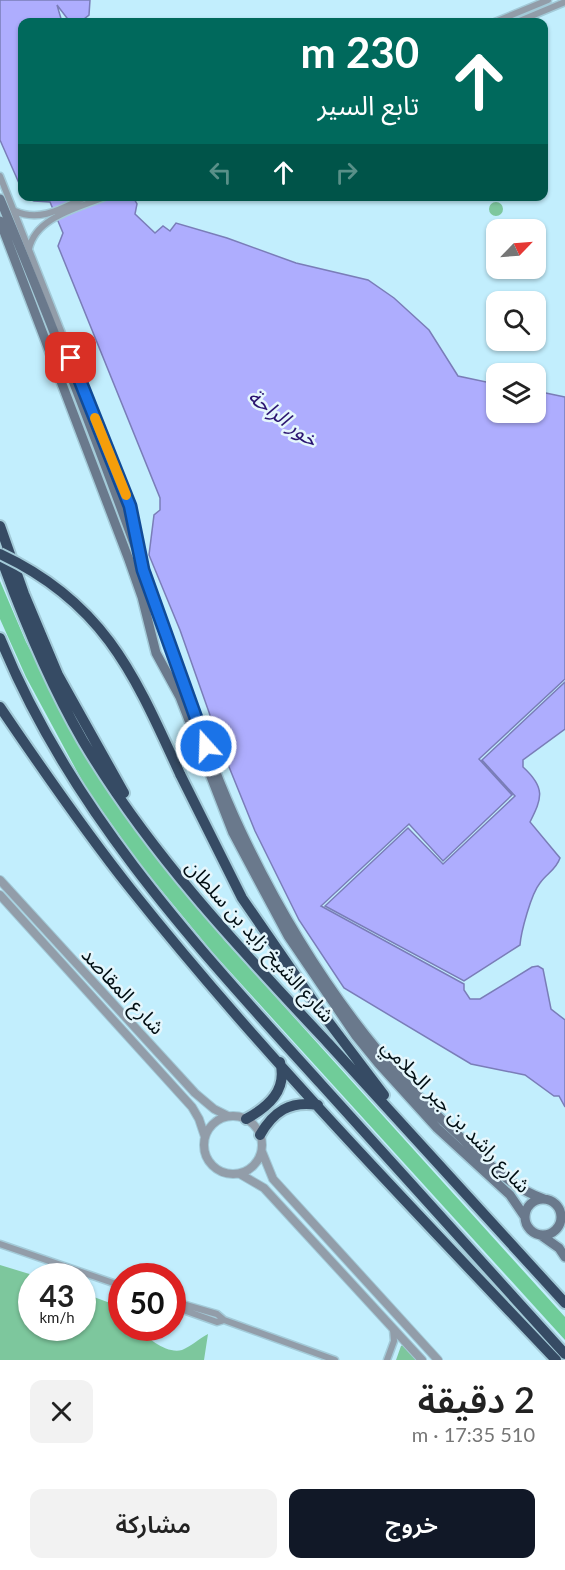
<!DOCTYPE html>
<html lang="ar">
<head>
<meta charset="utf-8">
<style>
	body { margin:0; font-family:Lato,"Noto Sans Arabic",sans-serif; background:#f2f2f2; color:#222; direction:rtl; height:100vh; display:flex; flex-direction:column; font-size:22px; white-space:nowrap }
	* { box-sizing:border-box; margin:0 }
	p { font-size:20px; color:#767676 }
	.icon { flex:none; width:33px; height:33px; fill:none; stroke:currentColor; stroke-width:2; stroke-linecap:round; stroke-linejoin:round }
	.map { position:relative; height:1360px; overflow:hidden; direction:ltr }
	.sheet { display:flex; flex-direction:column; background:#fff; flex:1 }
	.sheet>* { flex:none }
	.hud { position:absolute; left:18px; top:18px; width:530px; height:183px; border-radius:12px; box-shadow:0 2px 4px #0004; direction:rtl; background:#00695c; color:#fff; overflow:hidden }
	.needle { width:39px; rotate:65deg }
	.tools { position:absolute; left:486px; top:219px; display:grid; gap:12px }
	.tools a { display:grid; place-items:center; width:60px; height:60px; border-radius:12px; background:#fff; box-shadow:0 2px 4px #0004; font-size:30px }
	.speed { position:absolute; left:18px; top:1263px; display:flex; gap:12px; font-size:30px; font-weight:700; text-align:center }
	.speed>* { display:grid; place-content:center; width:78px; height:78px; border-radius:50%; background:#fff; box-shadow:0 2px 4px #0004; line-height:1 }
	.speed small { font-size:15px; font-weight:400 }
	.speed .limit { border:9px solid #d22; background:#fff; color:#111 }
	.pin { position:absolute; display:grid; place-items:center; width:51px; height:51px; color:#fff; margin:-26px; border-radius:12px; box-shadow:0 3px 9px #0006 }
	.me { position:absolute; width:66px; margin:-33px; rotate:340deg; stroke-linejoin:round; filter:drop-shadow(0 0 4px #0008) }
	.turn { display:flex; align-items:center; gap:21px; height:126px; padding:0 30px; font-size:27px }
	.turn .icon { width:78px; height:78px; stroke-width:2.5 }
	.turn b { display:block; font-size:42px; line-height:51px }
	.lanes { display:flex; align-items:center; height:57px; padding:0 30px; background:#0003; justify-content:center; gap:30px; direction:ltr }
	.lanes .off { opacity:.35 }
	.round { display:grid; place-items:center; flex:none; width:63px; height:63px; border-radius:12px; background:#f2f2f2 }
	.headline { display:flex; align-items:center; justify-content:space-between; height:102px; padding:0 30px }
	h1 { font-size:36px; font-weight:600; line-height:45px }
	.primary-button { display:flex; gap:12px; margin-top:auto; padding:12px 30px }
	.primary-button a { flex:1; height:69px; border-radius:12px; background:#111827; color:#fff; font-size:24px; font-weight:600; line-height:69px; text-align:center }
	.primary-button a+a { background:#f2f2f2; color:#222 }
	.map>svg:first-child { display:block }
	.green { fill:#7dc79d }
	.forest { fill:#70cc99 }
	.water { fill:#aeadfe; stroke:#7a7db8; stroke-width:1.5 }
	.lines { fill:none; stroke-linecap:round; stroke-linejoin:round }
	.minor-casing { stroke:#a3cad8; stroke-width:9 }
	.tertiary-casing { stroke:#a3cad8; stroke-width:10 }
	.secondary-casing { stroke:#a3cad8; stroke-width:12 }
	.motorway-casing { stroke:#a3cad8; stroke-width:14 }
	.minor { stroke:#929da9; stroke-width:6 }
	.tertiary { stroke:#929da9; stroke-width:8 }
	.secondary { stroke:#6a798c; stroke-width:9 }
	.motorway { stroke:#364b64; stroke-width:10 }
	.motorway-bridge-casing { stroke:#a3cad8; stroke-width:14; stroke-linecap:butt }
	.motorway-bridge { stroke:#364b64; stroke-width:10 }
	.route-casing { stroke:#114b97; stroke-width:15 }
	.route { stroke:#1a73e8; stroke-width:10 }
	.slow { stroke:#f59e0b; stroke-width:10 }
	.labels { text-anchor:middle; stroke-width:5; stroke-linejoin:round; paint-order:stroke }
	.street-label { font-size:20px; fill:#010e13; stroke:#e5f6fc }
	.water-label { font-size:21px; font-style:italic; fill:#2a1470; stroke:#e5f6fc }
</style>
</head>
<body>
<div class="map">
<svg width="565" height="1360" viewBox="0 0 565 1360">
	<rect width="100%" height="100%" fill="#c2eefd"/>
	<path class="green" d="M489 209a7 7 0 1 1 14 0a7 7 0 1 1-14 0Z
		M0,1265L36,1276H32V1328H82L83,1293L121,1307L122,1328H140C147,1339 167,1354 182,1350C190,1347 200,1338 208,1334L204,1360H0Z
		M405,1344L422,1360H396L401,1346Z"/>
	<path class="forest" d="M0,581L26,642L99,777L150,849L225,941L565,1317V1340L213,953L139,863L86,788L26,677L0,619Z"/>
	<path class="water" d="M0,0H90L89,15L80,22H70L57,5L62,22H22V190L0,140Z
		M25,197H133L137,204L135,214L155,233L163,226L170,231L176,223L227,238L296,263L368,280L394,298L429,330L458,376L496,384V412H536V391L565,397V679L479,759L512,795L443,861L409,824L321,906L464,984V990L470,999H480L532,967L538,966L543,969L551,1009L565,1020V1107L559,1096H554L525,1075L471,1064L344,988L299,920L255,831L223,752L180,630L149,555L154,515L160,510V498L58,246L63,233L50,202L34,201Z
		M565,682V729L523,760V767C546,788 542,798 530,822L560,858C556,870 547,873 540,883C531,894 521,932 520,945L464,981L325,906L408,828L443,864L515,796L482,760Z"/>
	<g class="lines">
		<g class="minor-casing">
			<path id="minor" d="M495,22L548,0
				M517,22L565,2
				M0,176L130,506L141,552
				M15,211C41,223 64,207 88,196
				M29,249C36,216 80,208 107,196
				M0,1244L122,1286
				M172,1301L217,1314L224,1320L335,1360
				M172,1306L217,1322L224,1320
				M387,1360L394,1341L393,1329"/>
		</g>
		<g class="tertiary-casing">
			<path id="tertiary" d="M0,880L195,1093L214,1109L228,1116
				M0,895L192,1107L199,1119L205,1137
				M204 1145a29 29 0 1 1 58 0a29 29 0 1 1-58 0Z
				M262,1152L273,1179L438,1360
				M240,1174L264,1188L422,1360"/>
		</g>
		<g class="secondary-casing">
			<path id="secondary" d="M0,199C56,333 108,470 157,607C184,682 207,759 241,831C294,943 364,1049 456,1133C481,1156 510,1188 544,1199
				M0,221L129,560L142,597L156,653L180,697L233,833L288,936L356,1036L378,1063L437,1128L510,1195L525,1217
				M525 1217a18 18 0 1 1 36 0a18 18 0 1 1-36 0Z
				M542,1236L559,1248L565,1257"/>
		</g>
		<g class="motorway-casing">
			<path id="motorway" d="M0,526L24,594L58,675L124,793
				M0,555C23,619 49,682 83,741C150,854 239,948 328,1043C407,1129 486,1216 565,1303
				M0,638C70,811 198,948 321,1084C403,1174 484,1264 565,1354
				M0,707C42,769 84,830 130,888C262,1054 411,1207 556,1360
				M180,774L242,898L318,1008L384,1095
				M246,1119C268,1107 288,1090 280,1062
				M260,1135C273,1112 290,1100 318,1105"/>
		</g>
		<use href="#minor" class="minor"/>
		<use href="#tertiary" class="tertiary"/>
		<use href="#secondary" class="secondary"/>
		<use href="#motorway" class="motorway"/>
		<g class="motorway-bridge-casing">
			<path id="motorway-bridge" d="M0,554C105,603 135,676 180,774"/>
		</g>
		<use href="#motorway-bridge" class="motorway-bridge"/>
	</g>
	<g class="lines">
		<g class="route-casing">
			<path id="route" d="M71,358L130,506L143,570L206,746"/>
		</g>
		<use href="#route" class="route"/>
		<path class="slow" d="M95,418L126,495"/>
	</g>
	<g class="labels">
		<g class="street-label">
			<text transform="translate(260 941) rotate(48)" y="7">شارع الشيخ زايد بن سلطان</text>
			<text transform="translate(123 991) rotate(47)" y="7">شارع المقاصد</text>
			<text transform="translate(456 1116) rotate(46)" y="7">شارع راشد بن جبر الحلامي</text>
		</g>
		<g class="water-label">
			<text transform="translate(283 418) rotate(37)" y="7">خور الراحة</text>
		</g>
	</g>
</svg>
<div class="tools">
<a><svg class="needle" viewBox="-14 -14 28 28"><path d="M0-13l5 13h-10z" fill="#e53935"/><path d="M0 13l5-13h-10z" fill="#767676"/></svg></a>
<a><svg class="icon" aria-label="search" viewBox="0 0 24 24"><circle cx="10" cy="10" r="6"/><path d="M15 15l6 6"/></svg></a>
<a><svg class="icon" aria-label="layers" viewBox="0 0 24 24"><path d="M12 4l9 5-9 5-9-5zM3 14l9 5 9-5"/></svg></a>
</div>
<div class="speed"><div>43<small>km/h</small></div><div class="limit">50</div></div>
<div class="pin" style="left:71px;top:358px;background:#d93025"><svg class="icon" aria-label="arrive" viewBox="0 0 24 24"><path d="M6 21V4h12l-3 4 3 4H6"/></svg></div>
<svg class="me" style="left:206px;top:746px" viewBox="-20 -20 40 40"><circle r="17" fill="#1a73e8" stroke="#fff" stroke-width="3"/><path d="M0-11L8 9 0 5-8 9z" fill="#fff"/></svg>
<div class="hud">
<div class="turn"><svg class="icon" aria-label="ahead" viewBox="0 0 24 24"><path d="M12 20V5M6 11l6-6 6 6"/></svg><div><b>230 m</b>تابع السير</div></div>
<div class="lanes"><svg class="icon off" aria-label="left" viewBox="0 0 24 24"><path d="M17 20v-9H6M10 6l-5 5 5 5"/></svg><svg class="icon" aria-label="ahead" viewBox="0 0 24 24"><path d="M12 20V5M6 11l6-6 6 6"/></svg><svg class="icon off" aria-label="right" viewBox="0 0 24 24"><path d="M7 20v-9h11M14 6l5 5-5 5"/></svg></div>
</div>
</div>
<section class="sheet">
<div class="headline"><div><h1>2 دقيقة</h1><p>510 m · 17:35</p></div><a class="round"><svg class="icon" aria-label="close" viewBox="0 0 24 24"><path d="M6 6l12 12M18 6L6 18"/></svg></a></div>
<div class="primary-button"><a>خروج</a><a>مشاركة</a></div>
</section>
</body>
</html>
